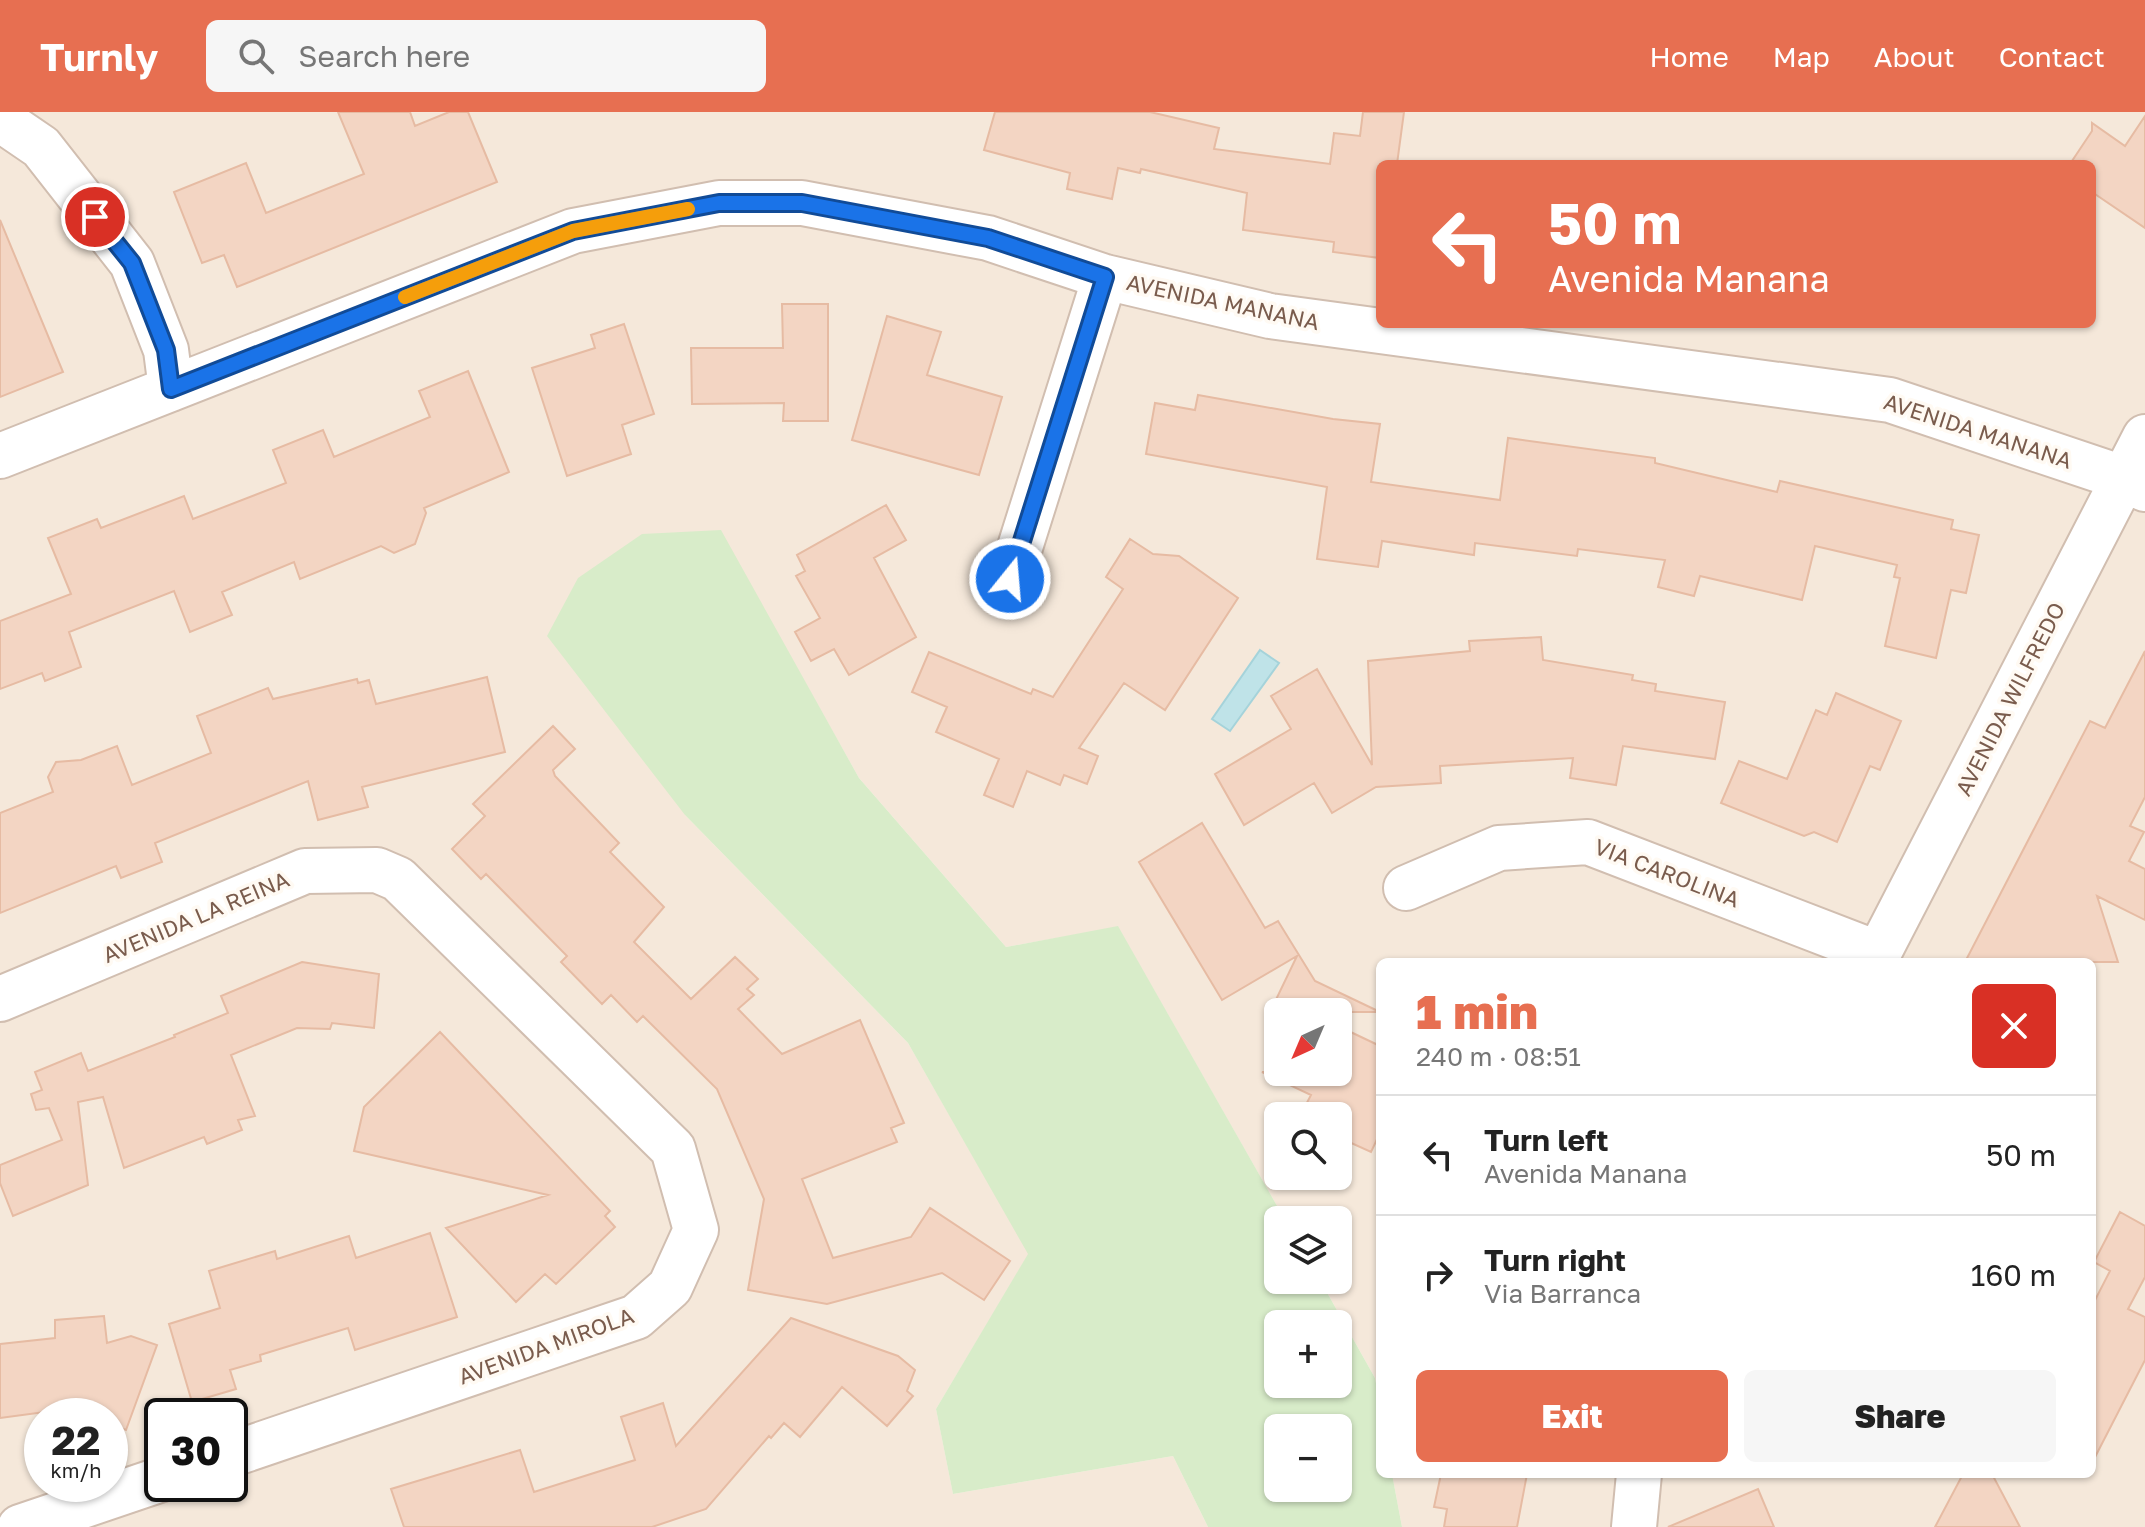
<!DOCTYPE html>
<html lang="en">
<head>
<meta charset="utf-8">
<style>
	body { margin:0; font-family:"Golos Text",sans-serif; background:#f6f6f6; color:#222; height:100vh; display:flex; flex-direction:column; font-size:30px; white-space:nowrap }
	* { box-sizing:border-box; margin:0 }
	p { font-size:26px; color:#767676 }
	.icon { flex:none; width:44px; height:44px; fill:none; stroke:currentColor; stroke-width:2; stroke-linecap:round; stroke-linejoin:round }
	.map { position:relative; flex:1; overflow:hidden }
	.drawer { position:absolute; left:1376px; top:846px; width:720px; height:520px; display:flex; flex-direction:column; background:#fff; border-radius:12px; box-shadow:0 2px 6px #0004 }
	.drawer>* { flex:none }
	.guide { position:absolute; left:1376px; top:48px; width:720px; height:168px; border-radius:12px; box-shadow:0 2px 6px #0004; background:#e76f51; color:#fff; overflow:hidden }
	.needle { width:52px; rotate:224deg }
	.buttons { position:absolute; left:1264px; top:886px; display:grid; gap:16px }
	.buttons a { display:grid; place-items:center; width:88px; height:88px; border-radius:12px; background:#fff; box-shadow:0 2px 6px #0004; font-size:40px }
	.speed { position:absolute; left:24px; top:1286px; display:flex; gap:16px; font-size:40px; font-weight:700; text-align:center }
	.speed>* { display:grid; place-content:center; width:104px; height:104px; border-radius:50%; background:#fff; box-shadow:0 2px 6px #0004; line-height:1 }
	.speed small { font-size:20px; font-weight:400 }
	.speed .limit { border:4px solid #111; border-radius:12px; background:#fff; color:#111 }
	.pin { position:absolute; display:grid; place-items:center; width:68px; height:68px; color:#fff; margin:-34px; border:4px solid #fff; border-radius:50%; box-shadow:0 2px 8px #0007 }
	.me { position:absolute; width:88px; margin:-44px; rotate:17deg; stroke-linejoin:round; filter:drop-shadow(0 0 6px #0008) }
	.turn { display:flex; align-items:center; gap:28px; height:168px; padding:0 40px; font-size:36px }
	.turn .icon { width:104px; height:104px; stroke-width:2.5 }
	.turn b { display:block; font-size:56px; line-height:68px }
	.round { display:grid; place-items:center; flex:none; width:84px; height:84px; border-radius:12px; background:#f6f6f6 }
	.head { display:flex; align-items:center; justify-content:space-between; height:136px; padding:0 40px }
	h1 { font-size:48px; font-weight:800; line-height:60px; color:#e76f51 }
	.primary-button { display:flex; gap:16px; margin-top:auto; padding:16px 40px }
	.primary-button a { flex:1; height:92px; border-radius:12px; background:#e76f51; color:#fff; font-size:32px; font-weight:800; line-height:92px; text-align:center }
	.primary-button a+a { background:#f6f6f6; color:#222 }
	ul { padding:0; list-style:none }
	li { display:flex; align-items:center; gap:24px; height:120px; padding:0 40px; border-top:2px solid #e0e0e0 }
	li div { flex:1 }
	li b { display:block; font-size:30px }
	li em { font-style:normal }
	header { display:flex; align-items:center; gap:48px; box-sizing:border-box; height:112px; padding:0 40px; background:#e76f51; color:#fff }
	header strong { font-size:38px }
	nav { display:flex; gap:44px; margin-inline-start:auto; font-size:28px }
	.search { width:560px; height:72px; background:#f6f6f6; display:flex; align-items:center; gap:20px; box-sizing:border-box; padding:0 28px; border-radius:12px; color:#767676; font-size:30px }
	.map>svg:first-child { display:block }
	.residential { fill:#f5e8da; fill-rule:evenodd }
	.green { fill:#d8ecc9; fill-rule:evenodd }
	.water { fill:#bfe3e8; stroke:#a5d3da; stroke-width:2 }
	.building { fill:#f3d5c3; stroke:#e6bba3; stroke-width:2 }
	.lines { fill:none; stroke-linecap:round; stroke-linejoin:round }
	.street-casing { stroke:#d1beb0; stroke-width:48 }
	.street { stroke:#fff; stroke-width:44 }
	.route-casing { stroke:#114b97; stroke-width:20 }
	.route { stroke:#1a73e8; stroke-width:14 }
	.slow { stroke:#f59e0b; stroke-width:14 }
	.labels { text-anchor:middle; stroke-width:7; stroke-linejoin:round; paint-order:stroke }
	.street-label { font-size:22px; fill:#7a5c4d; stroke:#fffaf3 }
</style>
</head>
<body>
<header>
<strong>Turnly</strong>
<div class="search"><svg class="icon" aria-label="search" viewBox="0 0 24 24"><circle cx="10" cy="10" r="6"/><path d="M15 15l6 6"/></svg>Search here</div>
<nav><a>Home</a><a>Map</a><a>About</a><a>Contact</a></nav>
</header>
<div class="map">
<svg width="2145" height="1415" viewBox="0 0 2145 1415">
	<rect width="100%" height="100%" fill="#fdf6ec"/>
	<path class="residential" d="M0,0H2145V1415H1402L1392,1362H2092V850H1380V1292L1375,1266L1320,1168H1338V1108H1285L1118,815L1006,835L859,666L720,419L685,703L908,931L1029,1142L936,1297L953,1382L1173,1344L1208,1415H0ZM1380,52H2092V212H1380ZM1278,900H1338V960H1278ZM1278,1004H1338V1064H1278ZM42,1304H110V1372H42ZM162,1304H230V1372H162Z"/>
	<path class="green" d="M721,418L859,666L1006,835L1118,814L1285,1108H1278V1168H1320L1375,1266L1380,1292V1362H1392L1402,1415H1208L1173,1344L953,1382L936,1297L1028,1142L908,931L685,703L547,524L578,466L642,422ZM1278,1212H1338V1272H1278ZM1338,1316V1376H1278V1316Z"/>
	<path class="water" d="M1260,538L1279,551L1230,619L1212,607Z"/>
	<path class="building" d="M338,0H410L415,14L449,0H468L497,70L237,175L224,143L202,151L174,80L246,51L266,101L364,62Z
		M995,0H1150L1219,16L1214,37L1330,52L1334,21L1360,24L1363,0H1404L1397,52H1380V146L1333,140L1334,130L1243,118L1247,81L1141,57L1140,61L1118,56L1112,87L1067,77L1070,61L984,38Z
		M2145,4V116L2092,80V52H2070L2092,19V11L2125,34Z
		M0,108L63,260L0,285Z
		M782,192H828V309H783L784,291L692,292L691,236H783Z
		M887,204L941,220L927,263L1002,285L979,363L852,328Z
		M624,212L654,302L622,313L631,342L567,364L532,256L595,236L591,223Z
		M468,259L509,360L424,396L426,401L415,432L394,441L381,434L300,467L294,450L222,480L232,503L190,520L174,479L69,520L81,555L45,569L42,561L0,577V509L71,482L48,426L97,407L101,416L184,384L193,407L286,371L273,338L323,318L334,345L430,305L419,279Z
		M1198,283L1333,307L1380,312L1371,370L1500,388L1508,326L1655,346V351L1777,380L1780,369L1953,408L1951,417L1979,423L1966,481L1951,478L1936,546L1885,534L1900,466L1894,465L1897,453L1815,434L1802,488L1700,464L1694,484L1658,475L1665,448L1578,437L1577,444L1475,431L1474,443L1382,429L1378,455L1317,447L1327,375L1146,342L1155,291L1195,298Z
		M886,393L906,428L874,446L916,525L849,563L834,537L811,549L795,520L820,506L796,464L805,459L797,443Z
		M1130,427L1153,442L1179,444L1238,486L1165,598L1124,571L1079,636L1098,644L1087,672L1064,663L1060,673L1027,659L1013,695L984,683L999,647L936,620L947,595L912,580L929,540L1031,582L1033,577L1053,585L1123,477L1106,465Z
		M1541,525L1543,548L1633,563L1632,568L1656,572L1655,579L1725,590L1715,647L1623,634L1616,673L1570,666L1573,646L1440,654L1441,671L1376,675L1332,701L1314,671L1244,713L1215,662L1291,617L1271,584L1317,557L1372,653L1368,549L1470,539L1469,529Z
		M2145,539V685L2130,714L2144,720L2129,749L2145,757V808L2097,784L2118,850H1965L2090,609L2105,616Z
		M487,565L505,640L362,675L368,695L318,708L308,669L155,731L162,750L121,766L116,754L0,801V701L53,680L48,665L56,650L81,648L117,634L132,673L211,641L197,604L268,576L273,587L357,567L358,571L369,568L376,592Z
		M1836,581L1901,609L1880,658L1870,654L1837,730L1814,720L1804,724L1721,691L1739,649L1787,667L1816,598L1827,603Z
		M553,614L575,637L553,658L555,664L619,731L610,740L664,795L634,830L691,887L735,845L758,867L747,877L754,883L738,897L782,942L860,908L904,1011L891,1016L897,1030L802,1067L833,1146L911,1125L930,1096L1010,1149L984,1188L942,1161L827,1192L748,1178L764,1087L717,977L643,904L637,910L611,883L602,892L561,850L567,844L486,762L481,767L452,737L485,704L473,692Z
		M1202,711L1265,816L1278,809L1315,869L1380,900H1270L1297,844L1222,888L1139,750Z
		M302,850L379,862L374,916L332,911L330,917L297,916L231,943L255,1004L238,1008L242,1018L207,1032L204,1025L124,1056L103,985L78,990L88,1073L13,1104L0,1071V1053L62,1028L49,996L36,998L31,982L42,978L35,960L81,941L88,959L175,925L174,923L228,901L221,884Z
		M1338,914L1380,934V1021L1371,1040L1338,1025V1004H1300L1311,983L1262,960H1338Z
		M440,920L610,1099L605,1104L615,1115L556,1172L545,1162L516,1190L446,1116L548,1083L354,1039L364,995Z
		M2120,1100L2145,1114V1165L2128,1197L2145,1205V1248L2092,1351V1194L2110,1159L2094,1150Z
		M430,1121L457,1205L355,1238L348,1216L260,1243L261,1249L230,1258L236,1277L192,1290L169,1212L220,1196L209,1159L275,1139L277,1147L349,1124L356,1146Z
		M104,1204L107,1231L131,1224L157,1233L126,1318L110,1312V1304H87L67,1297L0,1306V1232L55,1226V1208Z
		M791,1206L898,1244L915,1258L907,1279L913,1284L887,1314L842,1275L800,1325L784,1311L771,1326L769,1324L706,1397L652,1415H404L391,1377L520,1338L534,1380L635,1348L621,1305L663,1291L676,1334Z
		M1441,1362H1527L1517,1415H1444L1447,1397L1434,1395Z
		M1963,1362H1992L2020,1415H1935Z
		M1758,1377L1774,1415H1668Z"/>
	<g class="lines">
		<g class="street-casing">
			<path id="street" d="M0,7L41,35L132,151L166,238L171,277
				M0,344L573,119L719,91H802L988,126L1105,165L1270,204L1890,288L2123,366L2145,377
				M1010,467L1105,165
				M1406,776L1499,736L1588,730L1879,842
				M1874,850L2145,325
				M0,887L305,759L377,758L398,767L673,1037L696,1118L670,1175L636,1205L230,1343
				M20,1415L162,1367
				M1634,1415L1639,1362"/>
		</g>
		<use href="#street" class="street"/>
	</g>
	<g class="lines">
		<g class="route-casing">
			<path id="route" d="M95,105L132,151L166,238L171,277L573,119L719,91H802L988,126L1105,165L1010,467"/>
		</g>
		<use href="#route" class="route"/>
		<path class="slow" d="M405,185L573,119L688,97"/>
	</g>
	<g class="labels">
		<g class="street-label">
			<text transform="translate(1223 190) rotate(12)" y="8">AVENIDA MANANA</text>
			<text transform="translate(1978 319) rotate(18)" y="8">AVENIDA MANANA</text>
			<text transform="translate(2010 587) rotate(-63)" y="8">AVENIDA WILFREDO</text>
			<text transform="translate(1667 761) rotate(21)" y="8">VIA CAROLINA</text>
			<text transform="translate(196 805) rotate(-23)" y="8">AVENIDA LA REINA</text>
			<text transform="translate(546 1234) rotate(-20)" y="8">AVENIDA MIROLA</text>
		</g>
	</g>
</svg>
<div class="buttons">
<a><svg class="needle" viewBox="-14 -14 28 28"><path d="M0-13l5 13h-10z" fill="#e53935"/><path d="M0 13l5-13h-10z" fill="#767676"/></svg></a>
<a><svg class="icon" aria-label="search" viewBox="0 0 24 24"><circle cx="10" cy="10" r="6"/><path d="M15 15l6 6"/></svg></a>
<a><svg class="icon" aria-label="layers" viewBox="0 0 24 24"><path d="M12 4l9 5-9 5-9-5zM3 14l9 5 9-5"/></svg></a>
<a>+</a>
<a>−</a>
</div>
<div class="speed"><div>22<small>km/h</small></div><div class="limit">30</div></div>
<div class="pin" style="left:95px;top:105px;background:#d93025"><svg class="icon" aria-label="arrive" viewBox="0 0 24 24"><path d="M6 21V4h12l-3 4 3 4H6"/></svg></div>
<svg class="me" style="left:1010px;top:467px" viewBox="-20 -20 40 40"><circle r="17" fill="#1a73e8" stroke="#fff" stroke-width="3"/><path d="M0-11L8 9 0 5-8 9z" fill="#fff"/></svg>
<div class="guide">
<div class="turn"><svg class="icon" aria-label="left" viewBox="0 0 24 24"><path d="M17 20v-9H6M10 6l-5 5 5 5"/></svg><div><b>50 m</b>Avenida Manana</div></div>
</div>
<section class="drawer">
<div class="head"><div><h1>1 min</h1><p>240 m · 08:51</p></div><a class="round" style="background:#d93025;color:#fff"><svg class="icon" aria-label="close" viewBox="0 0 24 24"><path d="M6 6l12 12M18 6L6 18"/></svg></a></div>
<ul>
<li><svg class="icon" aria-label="left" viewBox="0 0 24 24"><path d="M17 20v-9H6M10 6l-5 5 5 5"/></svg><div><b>Turn left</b><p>Avenida Manana</p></div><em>50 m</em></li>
<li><svg class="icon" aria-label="right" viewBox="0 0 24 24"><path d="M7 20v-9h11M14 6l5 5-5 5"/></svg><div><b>Turn right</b><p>Via Barranca</p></div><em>160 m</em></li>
</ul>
<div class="primary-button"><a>Exit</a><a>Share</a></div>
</section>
</div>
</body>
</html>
